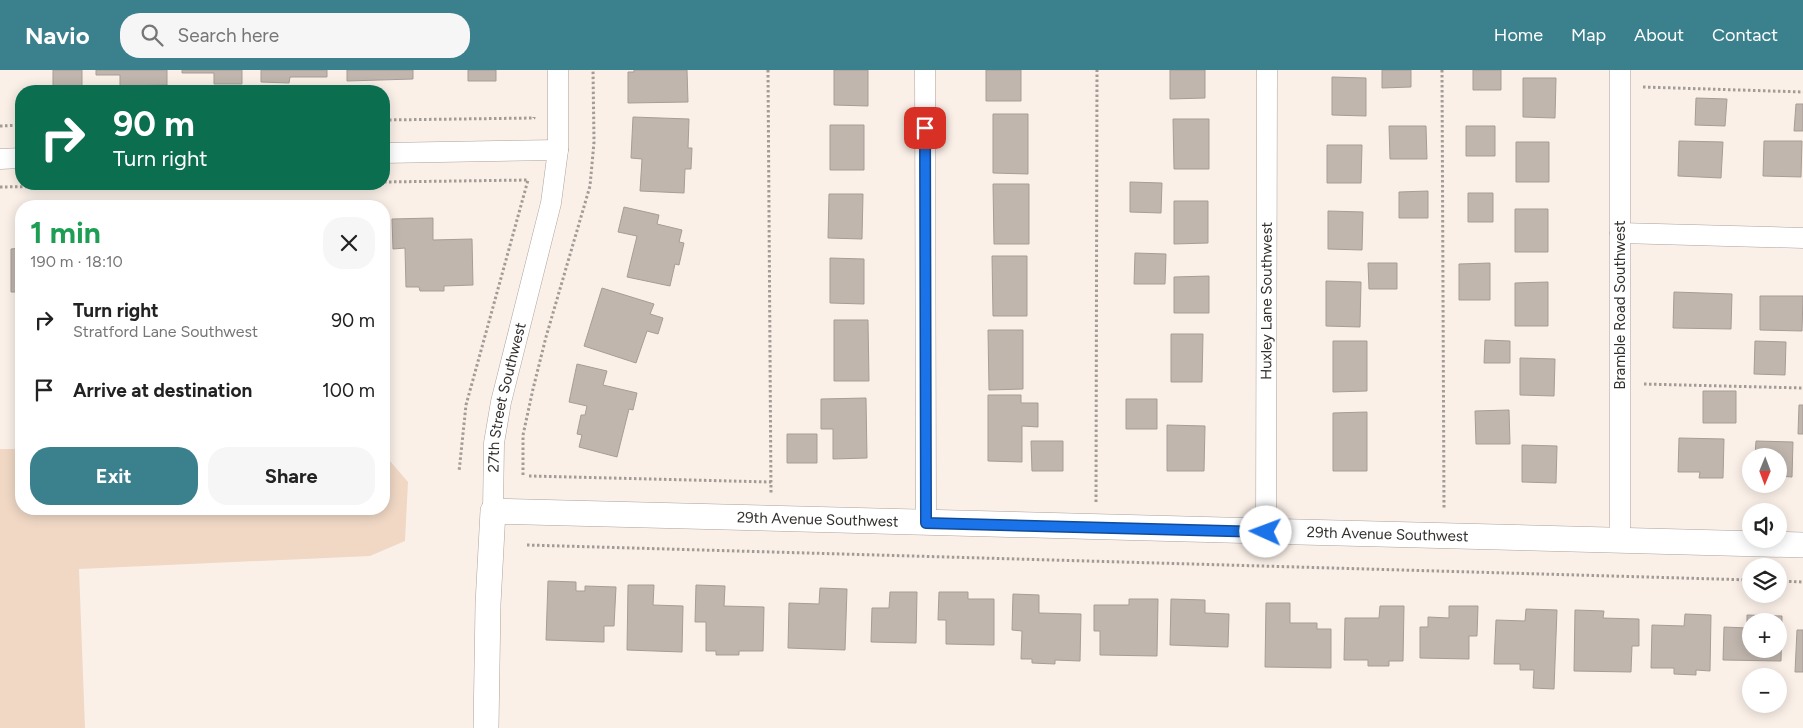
<!DOCTYPE html>
<html lang="en">
<head>
<meta charset="utf-8">
<style>
	body { margin:0; font-family:Figtree,sans-serif; background:#f6f6f6; color:#222; height:100vh; display:flex; flex-direction:column; font-size:19px; white-space:nowrap }
	* { box-sizing:border-box; margin:0 }
	p { font-size:16px; color:#767676 }
	.icon { flex:none; width:28px; height:28px; fill:none; stroke:currentColor; stroke-width:2; stroke-linecap:round; stroke-linejoin:round }
	.map { position:relative; flex:1; overflow:hidden }
	.panel { position:absolute; left:15px; top:130px; width:375px; height:315px; display:flex; flex-direction:column; background:#fff; border-radius:20px; box-shadow:0 2px 12px #0003 }
	.panel>* { flex:none }
	.guide { position:absolute; left:15px; top:15px; width:375px; height:105px; border-radius:20px; box-shadow:0 2px 12px #0003; background:#0b6e4f; color:#fff; overflow:hidden }
	.needle { width:32px; rotate:181deg }
	.tools { position:absolute; left:1742px; top:378px; display:grid; gap:10px }
	.tools a { display:grid; place-items:center; width:45px; height:45px; border-radius:50%; background:#fff; box-shadow:0 2px 12px #0003; font-size:25px }
	.pin { position:absolute; display:grid; place-items:center; width:42px; height:42px; color:#fff; margin:-21px; border-radius:10px; box-shadow:0 2px 8px #0006 }
	.me { position:absolute; width:55px; margin:-28px; rotate:272deg; stroke-linejoin:round; filter:drop-shadow(0 0 4px #0008) }
	.turn { display:flex; align-items:center; gap:18px; height:105px; padding:0 15px; font-size:22px }
	.turn .icon { width:65px; height:65px; stroke-width:2.5 }
	.turn b { display:block; font-size:35px; line-height:42px }
	.round { display:grid; place-items:center; flex:none; width:52px; height:52px; border-radius:20px; background:#f6f6f6 }
	.headline { display:flex; align-items:center; justify-content:space-between; height:85px; padding:0 15px }
	h1 { font-size:30px; font-weight:700; line-height:38px; color:#1e9e55 }
	.button { display:flex; gap:10px; margin-top:auto; padding:10px 15px }
	.button a { flex:1; height:58px; border-radius:20px; background:#3b818d; color:#fff; font-size:20px; font-weight:700; line-height:58px; text-align:center }
	.button a+a { background:#f6f6f6; color:#222 }
	ul { padding:0; list-style:none }
	li { display:flex; align-items:center; gap:15px; height:70px; padding:0 15px }
	li div { flex:1 }
	li b { display:block; font-size:19px }
	li em { font-style:normal }
	header { display:flex; align-items:center; gap:30px; box-sizing:border-box; height:70px; padding:0 25px; background:#3b818d; color:#fff }
	header strong { font-size:24px }
	nav { display:flex; gap:28px; margin-inline-start:auto; font-size:18px }
	.search { width:350px; height:45px; background:#f6f6f6; display:flex; align-items:center; gap:12px; box-sizing:border-box; padding:0 18px; border-radius:20px; color:#767676; font-size:19px }
	.map>svg:first-child { display:block }
	.green { fill:#f0d8c5 }
	.building { fill:#c0b6ae; stroke:#a79d96; fill-rule:evenodd }
	.lines { fill:none; stroke-linecap:round; stroke-linejoin:round }
	.minor-casing { stroke:#aba29b; stroke-width:21 }
	.tertiary-casing { stroke:#aba29b; stroke-width:26 }
	.path { stroke:#a39c96; stroke-width:3; stroke-dasharray:2.5 2.5; stroke-linecap:butt }
	.minor { stroke:#fff; stroke-width:20 }
	.tertiary { stroke:#fff; stroke-width:25 }
	.route-casing { stroke:#114b97; stroke-width:12 }
	.route { stroke:#1a73e8; stroke-width:9 }
	.labels { text-anchor:middle; stroke-width:5; stroke-linejoin:round; paint-order:stroke }
	.street-label { font-size:15px; fill:#33302d; stroke:#fff }
</style>
</head>
<body>
<header>
<strong>Navio</strong>
<div class="search"><svg class="icon" aria-label="search" viewBox="0 0 24 24"><circle cx="10" cy="10" r="6"/><path d="M15 15l6 6"/></svg>Search here</div>
<nav><a>Home</a><a>Map</a><a>About</a><a>Contact</a></nav>
</header>
<div class="map">
<svg width="1803" height="658" viewBox="0 0 1803 658">
	<rect width="100%" height="100%" fill="#faf0e8"/>
	<path class="green" d="M0,379H21V439H384V384L408,412L405,471L370,486L79,499L85,658H0Z"/>
	<path class="building" d="M53,0H82V19L53,18Z
		M96,0H167V15L120,16V5H96Z
		M182,0H242V14H214V3H182Z
		M261,0H327V7H290L289,13L261,12Z
		M347,0H413V9L347,11Z
		M468,0H496V11H468Z
		M634,0H687L688,32L628,33V2H634Z
		M834,0H868V36L834,35Z
		M986,0H1021V31H986Z
		M1170,0H1205V28L1170,29Z
		M1382,0H1411V17L1382,18Z
		M1473,0H1501V20H1473Z
		M1332,7L1366,8V46L1332,45Z
		M1523,8H1556L1555,48L1523,47Z
		M1696,28L1727,29L1725,56L1695,55Z
		M1796,34H1803V61H1794Z
		M993,44H1028V104L993,103Z
		M633,47L689,49L688,78H692L691,99H685L684,123L640,121L642,89L631,88Z
		M1173,49H1209V99H1174Z
		M830,55H864V100H830Z
		M1389,56H1426L1427,89H1390Z
		M1466,56H1495V86H1466Z
		M1679,71L1723,72L1721,108L1678,106Z
		M1764,71H1802L1801,107L1763,106Z
		M1516,72H1549V112H1516Z
		M1327,75H1362L1361,113H1327Z
		M1130,112L1162,113L1161,143L1130,142Z
		M993,114H1029V174H994Z
		M1428,121V148H1399V122Z
		M1468,123H1493V152H1468Z
		M829,124H863L862,169L828,168Z
		M1174,131H1208V173L1174,174Z
		M624,137L659,145L657,154L682,160L679,172L684,173L679,195L675,194L670,216L627,207L637,166L618,162Z
		M1515,139H1548V182H1515Z
		M1328,141L1363,142L1362,180L1328,179Z
		M433,148V170L472,169L473,215L444,216V221H420L419,217H406L405,178L393,179L392,149Z
		M21,178V222H11V179Z
		M1135,183L1166,184L1165,214H1134Z
		M992,186H1027V246H993Z
		M830,188L864,189V234L830,233Z
		M1368,193H1397V219H1369Z
		M1490,193V230H1459V194Z
		M1209,206V243H1174V207Z
		M1326,211L1361,212L1360,257L1326,256Z
		M1548,212V256H1515V213Z
		M602,218L654,234L650,244L663,248L658,264L647,261L636,293L584,276Z
		M1674,222L1732,224L1731,259L1673,258Z
		M1760,226H1803L1802,261L1760,260Z
		M834,250H868L869,311H834Z
		M988,260H1023V319L989,320Z
		M1171,264H1203L1202,312H1171Z
		M1485,270L1510,271V293H1484Z
		M1333,271H1367V321L1333,322Z
		M1755,271L1786,272L1785,305L1754,304Z
		M1520,288L1555,289L1554,326L1520,325Z
		M577,294L607,301L603,315L637,323L633,340L629,339L617,387L579,377L582,365L577,364L581,345H585L587,336L569,332Z
		M1703,321H1736V353H1703Z
		M988,325H1021V333H1038V357L1022,356V392L988,391Z
		M866,328L867,388L833,389V359H821V329Z
		M1126,329H1157V359H1126Z
		M1799,335H1803V364H1798Z
		M1509,340L1510,374H1476L1475,341Z
		M1367,342V401H1333V343Z
		M1167,355L1205,356L1204,401H1167Z
		M787,364H817V393H787Z
		M1679,368L1724,369L1723,408H1699L1700,402H1678Z
		M1031,371H1063V401H1032Z
		M1756,371L1793,372L1792,407L1779,406V386H1755Z
		M1522,375L1557,376L1556,413L1522,412Z
		M548,511L576,512V521H585V516L616,517L614,556H604V572L546,570Z
		M628,515H654L653,535L683,536L682,582L627,580Z
		M696,515L725,516L724,536L764,537L763,581H739V585H716V581H706V552H695Z
		M820,518L847,519L845,580L788,578L789,533L819,534Z
		M890,522H917L916,573L871,572L872,538H889Z
		M939,522H968V529H994V575L946,574V550H938Z
		M1013,524L1039,525V543L1081,544L1080,591L1055,590V594L1032,593V589H1021L1022,561L1012,560Z
		M1129,529H1158L1157,586L1100,585V561H1094V535H1129Z
		M1171,529L1205,530V543L1229,544L1228,577L1170,575Z
		M1266,533H1290V553H1317V559H1331V598L1265,597Z
		M1380,536H1404L1403,591H1389V596H1368V590H1344L1345,548H1379Z
		M1449,536H1478L1477,566H1469V589L1420,588V557H1428V547L1449,548Z
		M1526,539L1557,540L1554,619L1533,618L1534,600H1520V594H1494L1496,550L1525,551Z
		M1575,540L1604,541L1603,548L1639,549V576H1632L1631,602L1574,601Z
		M1685,544L1711,545L1710,601L1696,600V605L1674,604V598H1651L1652,555L1684,556Z
		M1747,545L1782,546L1781,591L1723,590L1724,557L1747,558ZM1751,551H1779V579H1751Z
		M1797,560H1803V602H1795Z"/>
	<g class="lines">
		<g class="minor-casing">
			<g id="minor">
				<path d="M925,0L926,453"/>
				<path d="M1620,0V470"/>
				<path d="M384,83L558,80"/>
				<path d="M0,89L21,88"/>
				<path d="M1620,163L1803,168"/>
				<path id="s1" d="M493,441L494,373L501,332L551,133L558,80V0"/>
				<path id="s2" d="M1266,462L1267,0"/>
			</g>
		</g>
		<g class="tertiary-casing">
			<g id="tertiary">
				<path id="s3" d="M486,658L488,534L493,441L1803,475"/>
			</g>
		</g>
		<path class="path" d="M768,0L771,424
			M1442,0L1444,440
			M1643,17L1803,22
			M384,50L534,48V47
			M0,56L21,55
			M384,112L528,110L466,335L459,402
			M0,117L228,114
			M1644,314L1803,318
			M523,405V365L533,319L546,267L590,116L594,72L593,0
			M529,406L771,412
			M1096,432L1097,0
			M527,475L1751,510
			M1779,511L1803,512"/>
		<use href="#minor" class="minor"/>
		<use href="#tertiary" class="tertiary"/>
	</g>
	<g class="lines">
		<g class="route-casing">
			<path id="route" d="M925,58L926,453L1266,462"/>
		</g>
		<use href="#route" class="route"/>
	</g>
	<g class="labels">
		<g class="street-label">
			<text dy="5" stroke="none"><textPath href="#s2" startOffset="231">Huxley Lane Southwest</textPath></text>
			<text transform="translate(1620 235) rotate(-90)" y="5">Bramble Road Southwest</text>
			<text dy="5" stroke="none"><textPath href="#s1" startOffset="115">27th Street Southwest</textPath></text>
			<text dy="5" stroke="none"><textPath href="#s3" startOffset="542">29th Avenue Southwest</textPath></text>
			<text dy="5" stroke="none"><textPath href="#s3" startOffset="1112">29th Avenue Southwest</textPath></text>
		</g>
	</g>
</svg>
<div class="tools">
<a><svg class="needle" viewBox="-14 -14 28 28"><path d="M0-13l5 13h-10z" fill="#e53935"/><path d="M0 13l5-13h-10z" fill="#767676"/></svg></a>
<a><svg class="icon" aria-label="sound" viewBox="0 0 24 24"><path d="M4 9h4l5-4v14l-5-4H4zM17 9q2 3 0 6"/></svg></a>
<a><svg class="icon" aria-label="layers" viewBox="0 0 24 24"><path d="M12 4l9 5-9 5-9-5zM3 14l9 5 9-5"/></svg></a>
<a>+</a>
<a>−</a>
</div>
<div class="pin" style="left:925px;top:58px;background:#d93025"><svg class="icon" aria-label="arrive" viewBox="0 0 24 24"><path d="M6 21V4h12l-3 4 3 4H6"/></svg></div>
<svg class="me" style="left:1266px;top:462px" viewBox="-20 -20 40 40"><circle r="19" fill="#fff"/><path d="M0-13L10 11 0 6-10 11z" fill="#1a73e8"/></svg>
<div class="guide">
<div class="turn"><svg class="icon" aria-label="right" viewBox="0 0 24 24"><path d="M7 20v-9h11M14 6l5 5-5 5"/></svg><div><b>90 m</b>Turn right</div></div>
</div>
<section class="panel">
<div class="headline"><div><h1>1 min</h1><p>190 m · 18:10</p></div><a class="round"><svg class="icon" aria-label="close" viewBox="0 0 24 24"><path d="M6 6l12 12M18 6L6 18"/></svg></a></div>
<ul>
<li><svg class="icon" aria-label="right" viewBox="0 0 24 24"><path d="M7 20v-9h11M14 6l5 5-5 5"/></svg><div><b>Turn right</b><p>Stratford Lane Southwest</p></div><em>90 m</em></li>
<li><svg class="icon" aria-label="arrive" viewBox="0 0 24 24"><path d="M6 21V4h12l-3 4 3 4H6"/></svg><div><b>Arrive at destination</b></div><em>100 m</em></li>
</ul>
<div class="button"><a>Exit</a><a>Share</a></div>
</section>
</div>
</body>
</html>
